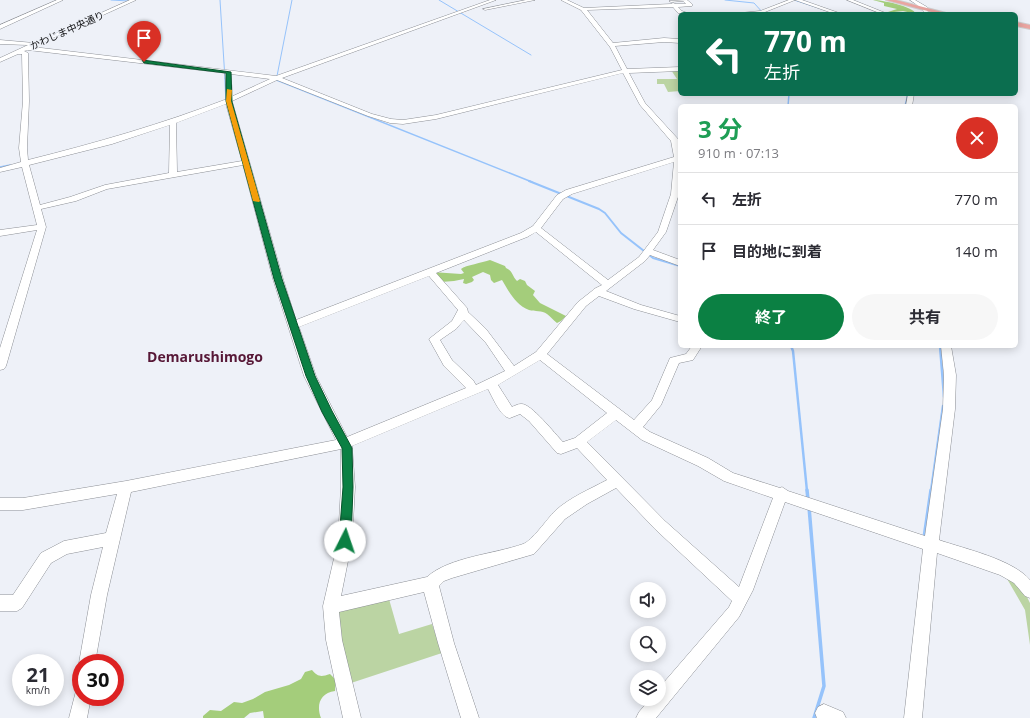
<!DOCTYPE html>
<html lang="ja">
<head>
<meta charset="utf-8">
<style>
	body { margin:0; font-family:"Open Sans","Noto Sans JP",sans-serif; background:#f7f7f7; color:#2b2b33; height:100vh; display:flex; flex-direction:column; font-size:15px; white-space:nowrap }
	* { box-sizing:border-box; margin:0 }
	p { font-size:13px; color:#7c7c81 }
	.icon { flex:none; width:22px; height:22px; fill:none; stroke:currentColor; stroke-width:2; stroke-linecap:round; stroke-linejoin:round }
	.map { position:relative; flex:1; overflow:hidden }
	.drawer { position:absolute; left:678px; top:104px; width:340px; height:244px; display:flex; flex-direction:column; background:#fff; border-radius:6px; box-shadow:0 2px 10px #0003 }
	.drawer>* { flex:none }
	.hud { position:absolute; left:678px; top:12px; width:340px; height:84px; border-radius:6px; box-shadow:0 2px 10px #0003; background:#0b6e4f; color:#fff; overflow:hidden }
	.fabs { position:absolute; left:630px; top:582px; display:grid; gap:8px }
	.fabs a { display:grid; place-items:center; width:36px; height:36px; border-radius:50%; background:#fff; box-shadow:0 2px 10px #0003; font-size:20px }
	.speed { position:absolute; left:12px; top:654px; display:flex; gap:8px; font-size:20px; font-weight:700; text-align:center }
	.speed>* { display:grid; place-content:center; width:52px; height:52px; border-radius:50%; background:#fff; box-shadow:0 2px 10px #0003; line-height:1 }
	.speed small { font-size:10px; font-weight:400 }
	.speed .limit { border:6px solid #d22; background:#fff; color:#111 }
	.pin { position:absolute; display:grid; place-items:center; width:34px; height:34px; color:#fff; margin:-41px -17px; border-radius:50% 50% 50% 0; rotate:-45deg; box-shadow:0 0 4px #0007 }
	.pin .icon { rotate:45deg }
	.me { position:absolute; width:44px; margin:-22px; rotate:4deg; stroke-linejoin:round; filter:drop-shadow(0 0 3px #0008) }
	.turn { display:flex; align-items:center; gap:14px; height:84px; padding:0 20px; font-size:18px }
	.turn .icon { width:52px; height:52px; stroke-width:2.5 }
	.turn b { display:block; font-size:28px; line-height:34px }
	.round { display:grid; place-items:center; flex:none; width:42px; height:42px; border-radius:21px; background:#f7f7f7 }
	.head { display:flex; align-items:center; justify-content:space-between; height:68px; padding:0 20px }
	h1 { font-size:24px; font-weight:700; line-height:30px; color:#1e9e55 }
	.primary-button { display:flex; gap:8px; margin-top:auto; padding:8px 20px }
	.primary-button a { flex:1; height:46px; border-radius:24px; background:#0b8043; color:#fff; font-size:16px; font-weight:700; line-height:46px; text-align:center }
	.primary-button a+a { background:#f7f7f7; color:#2b2b33 }
	ul { padding:0; list-style:none }
	li { display:flex; align-items:center; gap:12px; height:52px; padding:0 20px; border-top:1px solid #e1e1e2 }
	li div { flex:1 }
	li b { display:block; font-size:15px }
	li em { font-style:normal }
	.map>svg:first-child { display:block }
	.green { fill:#bbd4a3 }
	.forest { fill:#a4cd7b }
	.lines { fill:none; stroke-linecap:round; stroke-linejoin:round }
	.stream-far4 { stroke:#96c3fb; stroke-width:1 }
	.stream-far3 { stroke:#96c3fb; stroke-width:1.5 }
	.stream-far2 { stroke:#96c3fb; stroke-width:2 }
	.stream-far1 { stroke:#96c3fb; stroke-width:2.5 }
	.stream { stroke:#96c3fb; stroke-width:3.5 }
	.minor-casing { stroke:#8c8f95; stroke-width:1 }
	.major-casing { stroke:#cfcfd0; stroke-width:2 }
	.minor { fill:#fff; fill-rule:evenodd }
	.major { fill:#eaa5a1; fill-rule:evenodd }
	.route { fill:#0b8043; stroke:#07532c }
	.slow { fill:#f59e0b }
	.labels { text-anchor:middle; stroke-width:3; stroke-linejoin:round; paint-order:stroke }
	.far-street-label { font-size:10px; fill:#0f1012; stroke:#eef1f8 }
	.quarter-label { font-size:14px; font-weight:bold; fill:#571736; stroke:#eef1f8 }
</style>
</head>
<body>
<div class="map">
<svg width="1030" height="718" viewBox="0 0 1030 718">
	<rect width="100%" height="100%" fill="#eef1f8"/>
	<path class="green" d="M671,70H680V91L668,92L664,84H657V79H677Z
		M1006,577L1024,591L1030,603V645L1025,610Z
		M389,599L399,634L432,624L442,653L348,684L337,612Z"/>
	<path class="forest" d="M873,0C881,0 913,6 916,14L903,11L885,13L897,9L884,6V3Z
		M490,260L505,266L506,268C513,271 512,276 517,281L520,279L525,281L527,285L535,291L533,295L540,303L566,316L561,321L557,323C553,320 551,317 547,314C542,310 535,312 529,310C516,306 508,290 502,280L494,283L491,280L490,275L483,272L472,277L474,280L472,282L466,284L463,283L464,279L454,281L441,282L432,272L461,274L464,273L461,269C466,265 482,263 490,260Z
		M312,670C318,677 321,677 330,674L336,680L335,691C320,693 316,705 321,718H264L263,711L250,713L244,718H203V716L210,710L221,711L234,702L242,703L253,699L265,692L289,685L301,679L305,672Z"/>
	<g class="lines">
		<path class="stream-far4" d="M111,0L129,1
			M220,0L225,79
			M439,0L531,55
			M725,0L754,3L764,14
			M794,0L828,11
			M40,40L100,14
			M277,76L292,0"/>
		<path class="stream-far3" d="M225,78L226,100
			M274,79L532,182
			M788,106L789,94
			M905,106L908,94
			M0,167L10,165"/>
		<path class="stream-far2" d="M529,181L599,209L605,213L621,233L653,258L680,266"/>
		<path class="stream-far1" d="M791,346L793,351L807,491
			M940,346L944,397
			M931,491L943,406"/>
		<path class="stream" d="M807,490L808,500
			M809,507L824,686L814,718
			M924,538L931,490"/>
		<g class="minor-casing">
			<path id="minor" d="M57,0H63L0,29V25Z
				M130,0H136L33,47L276,76L490,0H496L282,78L372,114L391,119L403,120L436,115L622,70L610,47L581,10L561,0H567L584,8L671,4L673,3L676,4H686L683,1L671,2L669,1L687,0L692,4V6L678,7L682,11L690,14L678,13L673,7L587,10L613,43L664,38L680,39V43L664,42L615,46L627,69L680,67V71L629,73L645,103L678,139L680,149L679,194L666,232L653,250L680,260V266L650,255L645,261L606,291L641,305L680,316V322L634,309L599,296L586,306L547,354L634,420L652,400L670,358L686,354L692,346H702L693,360L679,363L661,405L643,427L650,432L708,458L733,473L780,488L782,487L788,491L925,536L943,409L944,375L941,346H951L956,375L955,409L939,540C965,549 1012,559 1030,580V598L1025,596L1014,583L1000,575L937,553L922,718H904L923,549L785,502L753,590L739,617L656,718H636L639,712L650,699H659V688L729,607L732,601L655,529L616,488L587,504L565,519L534,554L452,578L444,581L439,586L454,643L479,718H461L438,643L424,592L339,612L342,640L361,718H343L326,640L323,606L338,541L341,487V449L131,492L107,595L95,663H81V668L79,663L91,595L103,547L67,554L51,563L22,608L17,611H0V595H13L41,553L64,541L106,533L117,494L23,510H0V498H23L126,481L336,440L304,376L273,279L243,165L107,189L76,201L41,209L46,227L6,366L4,369L0,370V348L37,230L0,236V230L37,225L22,167L0,172V168L21,162L19,148L23,101L22,54H18L0,62V58L28,45L0,44V40L34,43ZM28,50L225,73L227,99C162,124 96,143 28,160L27,148L29,101L28,53L24,51ZM623,73L640,105L671,141L674,157L566,190L557,195L533,226L521,233L296,320L283,279L232,101L277,80L368,116L390,123L403,124L436,119ZM231,74L270,79L233,96ZM226,104L242,161L177,172L176,123ZM170,125L169,173L105,185L70,197L40,205L29,165L112,144ZM674,162L671,194L658,232L639,257L608,280L541,228L563,199L572,194ZM536,232L602,285L594,289L592,291L578,302L536,352L514,366L486,329L468,312L467,308L436,273L527,237ZM429,276L458,310L452,321L429,339L444,366L466,388L347,437L316,376L299,327ZM464,320L486,343L505,371L476,385L473,380L452,360L440,340L456,329ZM540,360L607,413L575,438L563,442C555,434 531,403 521,404C518,404 514,406 512,407L498,385ZM488,389C492,396 501,418 510,418C513,417 517,415 520,414L529,421L557,453L561,454L577,448L607,480C590,489 569,498 555,511C547,519 532,541 523,544C495,554 449,557 427,577L341,596L352,541L355,487L352,446ZM616,420L642,440L698,466L724,481L773,498L739,587L665,521L587,442Z
				M526,0H535L485,10L483,9Z
				M789,0H802L842,14H835L795,0L765,12L768,14H730L760,11Z
				M847,0H853L888,14H882Z
				M910,0H915L927,7L928,14H924L923,9Z
				M908,94H914L912,106H906Z
				M81,689V697H91L87,718H69L76,691Z
				M824,704L843,712L846,718H817L815,713L818,707Z"/>
		</g>
		<g class="major-casing">
			<path id="major" d="M886,0H896L950,14H939Z
				M1016,22L1030,25V29L1016,26Z"/>
		</g>
		<use href="#minor" class="minor"/>
		<use href="#major" class="major"/>
	</g>
	<path class="route" d="M142,60L231,72L232,102L282,279L315,376L332,411L352,448L353,487L351,541L349,544L345,546L341,544L339,541L343,487L342,448L322,412L306,376L274,279L226,101V73L144,63Z"/>
	<path class="slow" d="M227,89L232,90L231,101L260,201L259,202L253,201L226,101Z"/>
	<g class="labels">
		<g class="far-street-label">
			<text transform="translate(67 30) rotate(-24)" y="4">かわじま中央通り</text>
		</g>
		<g class="quarter-label">
			<text x="205" y="362">Demarushimogo</text>
		</g>
	</g>
</svg>
<div class="fabs">
<a><svg class="icon" aria-label="sound" viewBox="0 0 24 24"><path d="M4 9h4l5-4v14l-5-4H4zM17 9q2 3 0 6"/></svg></a>
<a><svg class="icon" aria-label="search" viewBox="0 0 24 24"><circle cx="10" cy="10" r="6"/><path d="M15 15l6 6"/></svg></a>
<a><svg class="icon" aria-label="layers" viewBox="0 0 24 24"><path d="M12 4l9 5-9 5-9-5zM3 14l9 5 9-5"/></svg></a>
</div>
<div class="speed"><div>21<small>km/h</small></div><div class="limit">30</div></div>
<div class="pin" style="left:144px;top:62px;background:#d93025"><svg class="icon" aria-label="arrive" viewBox="0 0 24 24"><path d="M6 21V4h12l-3 4 3 4H6"/></svg></div>
<svg class="me" style="left:345px;top:541px" viewBox="-20 -20 40 40"><circle r="19" fill="#fff"/><path d="M0-13L10 11 0 6-10 11z" fill="#0b8043"/></svg>
<div class="hud">
<div class="turn"><svg class="icon" aria-label="left" viewBox="0 0 24 24"><path d="M17 20v-9H6M10 6l-5 5 5 5"/></svg><div><b>770 m</b>左折</div></div>
</div>
<section class="drawer">
<div class="head"><div><h1>3 分</h1><p>910 m · 07:13</p></div><a class="round" style="background:#d93025;color:#fff"><svg class="icon" aria-label="close" viewBox="0 0 24 24"><path d="M6 6l12 12M18 6L6 18"/></svg></a></div>
<ul>
<li><svg class="icon" aria-label="left" viewBox="0 0 24 24"><path d="M17 20v-9H6M10 6l-5 5 5 5"/></svg><div><b>左折</b></div><em>770 m</em></li>
<li><svg class="icon" aria-label="arrive" viewBox="0 0 24 24"><path d="M6 21V4h12l-3 4 3 4H6"/></svg><div><b>目的地に到着</b></div><em>140 m</em></li>
</ul>
<div class="primary-button"><a>終了</a><a>共有</a></div>
</section>
</div>
</body>
</html>
